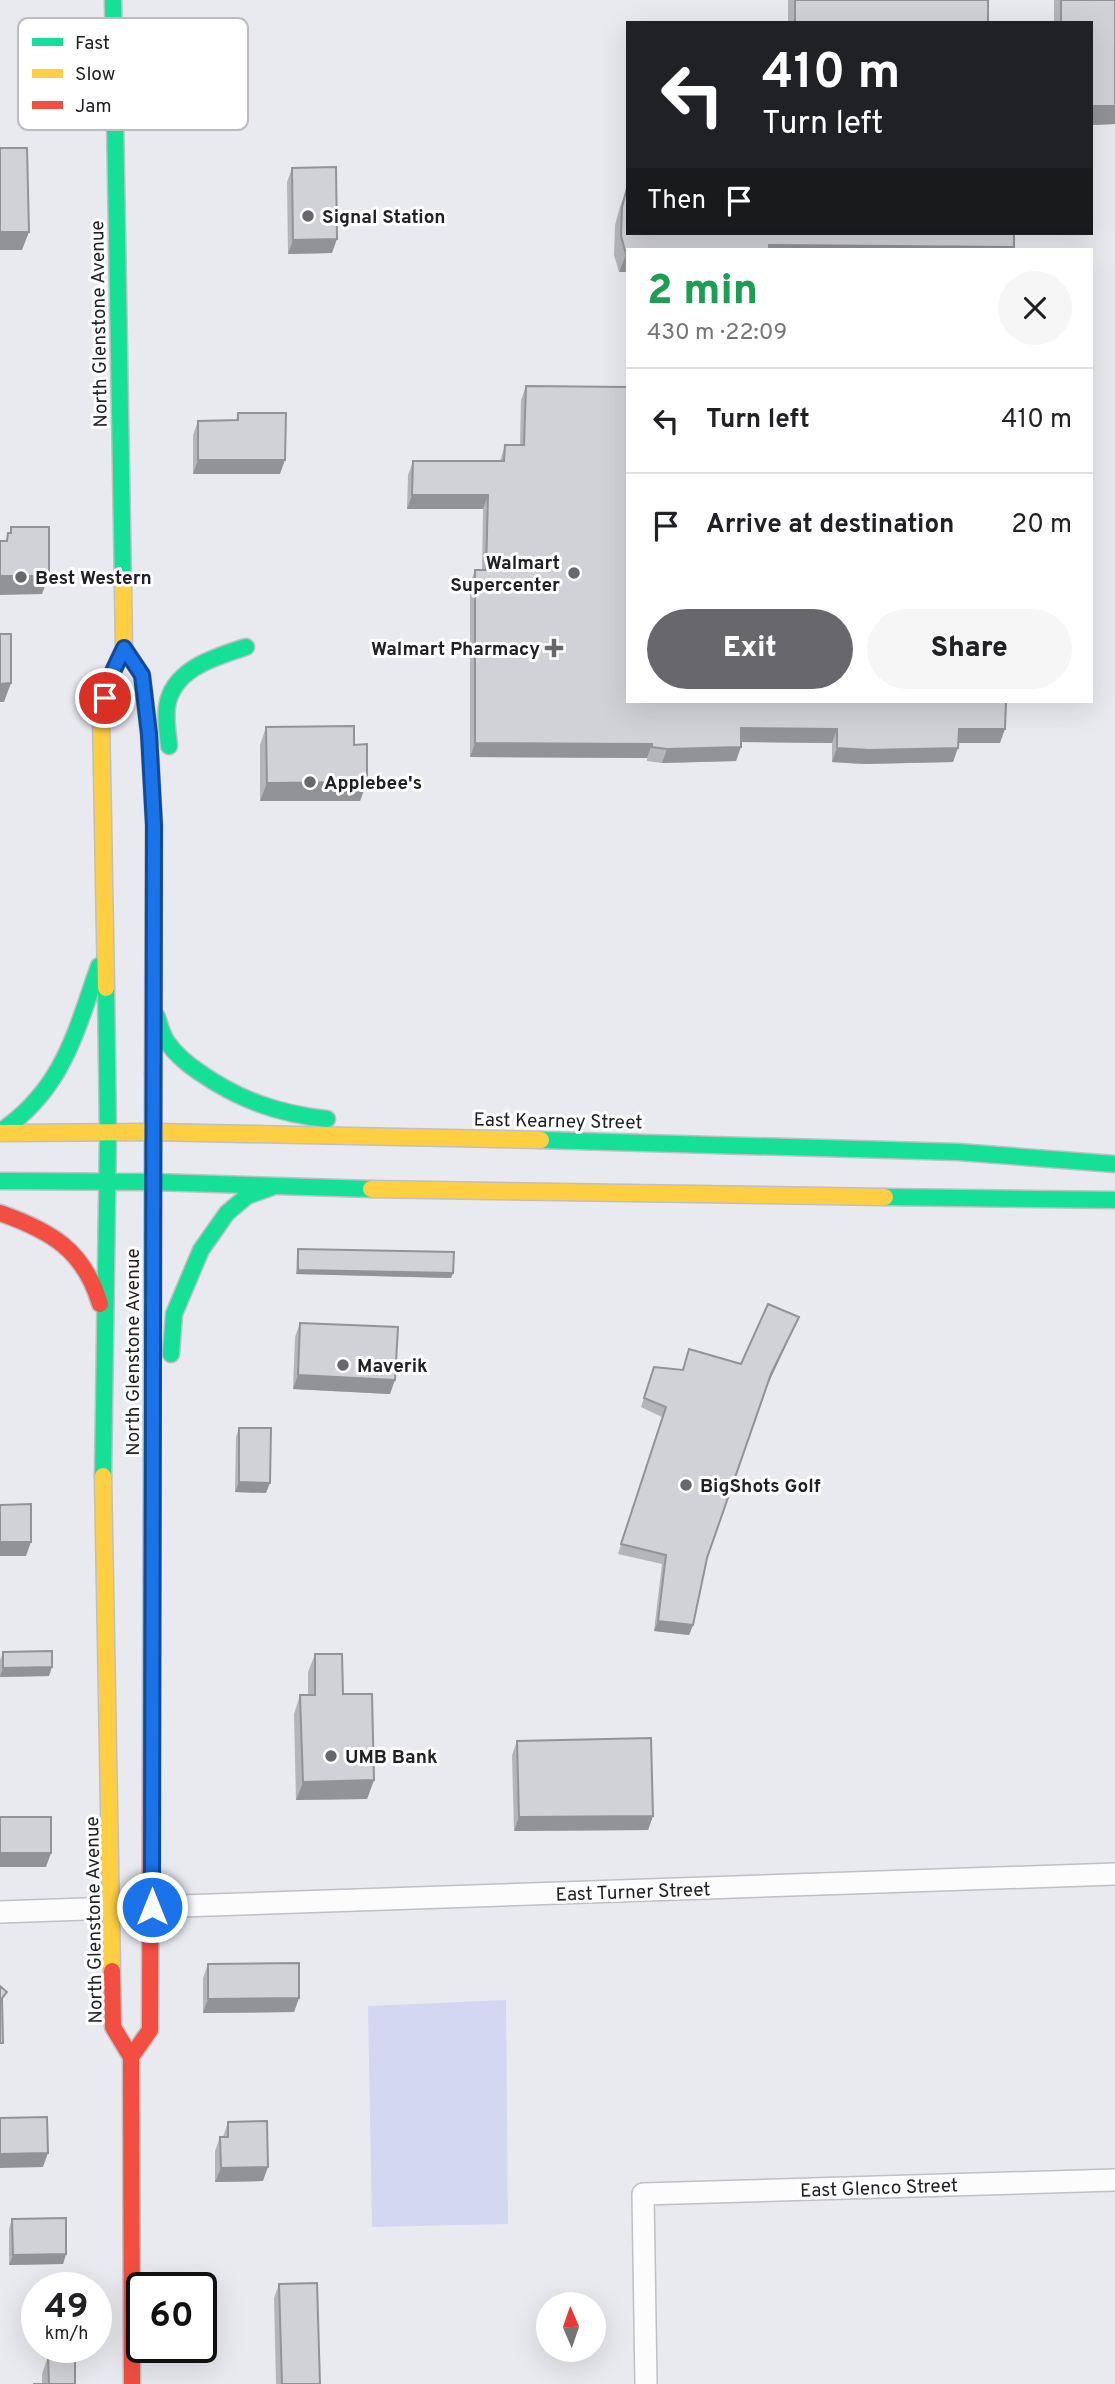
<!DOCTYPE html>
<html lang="en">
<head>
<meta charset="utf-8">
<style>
	body { margin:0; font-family:Overpass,sans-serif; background:#f6f6f6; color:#202124; height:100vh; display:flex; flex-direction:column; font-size:26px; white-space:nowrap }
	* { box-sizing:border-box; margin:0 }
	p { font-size:23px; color:#757577 }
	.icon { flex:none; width:38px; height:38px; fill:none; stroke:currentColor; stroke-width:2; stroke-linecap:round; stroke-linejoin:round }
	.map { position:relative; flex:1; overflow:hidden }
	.details { position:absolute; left:626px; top:248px; width:467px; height:455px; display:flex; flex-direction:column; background:#fff; border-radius:0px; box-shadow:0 7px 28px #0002 }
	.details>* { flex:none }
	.hud { position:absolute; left:626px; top:21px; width:467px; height:214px; border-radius:0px; box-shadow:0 7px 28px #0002; background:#202124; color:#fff; overflow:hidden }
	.needle { width:46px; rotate:358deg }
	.buttons { position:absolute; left:536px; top:2292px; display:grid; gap:14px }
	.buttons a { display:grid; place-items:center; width:70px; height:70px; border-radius:50%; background:#fff; box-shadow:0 7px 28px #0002; font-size:35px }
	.speed { position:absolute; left:21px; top:2272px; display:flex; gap:14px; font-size:35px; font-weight:700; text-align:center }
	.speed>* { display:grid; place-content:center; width:91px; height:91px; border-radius:50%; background:#fff; box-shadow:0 7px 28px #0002; line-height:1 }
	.speed small { font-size:18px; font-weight:400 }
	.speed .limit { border:4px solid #111; border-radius:10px; background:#fff; color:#111 }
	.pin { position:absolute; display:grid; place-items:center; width:60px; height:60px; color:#fff; margin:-30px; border:4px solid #fff; border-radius:50%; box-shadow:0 2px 7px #0007 }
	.me { position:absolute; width:77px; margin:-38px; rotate:0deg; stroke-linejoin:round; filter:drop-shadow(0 0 5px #0008) }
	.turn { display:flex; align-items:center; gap:24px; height:147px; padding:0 21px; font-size:32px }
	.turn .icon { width:91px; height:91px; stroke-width:2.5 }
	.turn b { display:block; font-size:49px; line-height:60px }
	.then { display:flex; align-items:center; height:66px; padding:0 21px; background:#0003; gap:14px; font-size:26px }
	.round { display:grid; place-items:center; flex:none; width:74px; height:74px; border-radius:37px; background:#f6f6f6 }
	.summary { display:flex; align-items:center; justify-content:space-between; height:119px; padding:0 21px }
	h1 { font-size:42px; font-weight:800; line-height:52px; color:#1e9e55 }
	.button { display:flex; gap:14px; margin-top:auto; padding:14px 21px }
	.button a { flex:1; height:80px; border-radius:42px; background:#67676c; color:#fff; font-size:28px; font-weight:800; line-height:80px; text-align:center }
	.button a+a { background:#f6f6f6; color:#202124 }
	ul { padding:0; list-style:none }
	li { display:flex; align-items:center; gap:21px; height:105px; padding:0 21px; border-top:2px solid #e0e0e0 }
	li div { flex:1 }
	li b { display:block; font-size:26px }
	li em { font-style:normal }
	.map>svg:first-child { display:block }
	.green { fill:#d4d7f2 }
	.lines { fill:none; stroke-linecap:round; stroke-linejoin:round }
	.street-casing { stroke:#bfbfc4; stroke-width:24 }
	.fast-casing { stroke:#bfbfc4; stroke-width:19 }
	.slow-casing { stroke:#bfbfc4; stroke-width:19 }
	.jam-casing { stroke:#bfbfc4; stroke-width:19 }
	.street { stroke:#fcfcfd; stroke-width:21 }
	.fast { stroke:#16e098; stroke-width:16 }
	.slow { stroke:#ffcf43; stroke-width:16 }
	.jam { stroke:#f24e42; stroke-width:16 }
	.wall { fill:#b4b5b9 }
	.shaded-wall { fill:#929396 }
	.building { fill:#d1d2d7; stroke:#929396; stroke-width:2 }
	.route-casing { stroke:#114b97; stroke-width:18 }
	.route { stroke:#1a73e8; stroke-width:12 }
	.poi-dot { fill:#67676c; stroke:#fff; stroke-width:2.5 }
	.labels { text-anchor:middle; stroke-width:6; stroke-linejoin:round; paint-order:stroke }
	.poi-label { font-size:19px; font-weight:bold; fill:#212125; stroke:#fff; text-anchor:start }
	.street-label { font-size:19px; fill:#212125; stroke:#fff }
	.key { fill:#fff; stroke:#bcbcbe; stroke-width:2 }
	.key-label { font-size:19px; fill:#212125 }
</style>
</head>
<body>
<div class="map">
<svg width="1115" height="2384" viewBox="0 0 1115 2384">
	<rect width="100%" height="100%" fill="#e9eaf0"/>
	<path class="green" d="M506,2000L508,2224L372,2227L368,2006Z"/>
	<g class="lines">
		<g class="street-casing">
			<path id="street" d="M152,1907L1115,1874
				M0,1912L113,1908
				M646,2384L643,2194L1115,2180"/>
		</g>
		<g class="fast-casing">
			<path id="fast" d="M113,0L123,586
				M169,746C168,733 165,720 167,707C172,669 215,657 246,647
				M157,1017C160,1026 162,1035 167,1042C176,1055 187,1064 199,1072C239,1100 279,1114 327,1119
				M0,1132C63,1089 75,1034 99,966
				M541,1140L958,1152L1115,1164
				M0,1181L154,1182L371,1189
				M885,1197L1115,1200
				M171,1354L174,1314L201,1250L227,1213L247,1196L272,1187
				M152,1416L153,1074
				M103,1476L108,1133L106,988"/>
		</g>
		<g class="slow-casing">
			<path id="slow" d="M124,648L142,675L149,734L154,825L153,1074
				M106,988L101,715L109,680L124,648L123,586
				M0,1133L153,1132L541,1140
				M371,1189L885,1197
				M103,1476L112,1971"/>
		</g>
		<g class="jam-casing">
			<path id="jam" d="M0,1213C51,1231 84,1250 100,1304
				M112,1971L113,2027L131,2057L132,2384
				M131,2057L150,2030L152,1416"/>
		</g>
		<use href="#street" class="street"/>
		<use href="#fast" class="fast"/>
		<use href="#slow" class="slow"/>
		<use href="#jam" class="jam"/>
	</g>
	<path class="wall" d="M788,0H988V23H788Z
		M1054,0H1115V124L1092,125V23H1054Z
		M292,168L332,253L288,254L287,182Z
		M627,188L628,250L619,272L614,255L615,225L620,207Z
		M526,386L1000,743H958L953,762L864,764L832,762V743L741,742L736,761L662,763L647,761V758L470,757V584L475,570H482L483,509H407L408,475L413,461H500L505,445H520L521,400Z
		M238,413L280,474H193V435L198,421L236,420Z
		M266,727L354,745L367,782L360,801H260V745Z
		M298,1249L453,1273L451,1278L296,1274L297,1254Z
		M799,1317L795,1326L768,1383L707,1558L693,1625L689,1635L654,1631L662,1564L618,1554L662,1417L641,1407L654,1367L682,1370L741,1364Z
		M300,1323L390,1394L293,1389L295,1337Z
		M239,1428L266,1493L235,1492L236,1437Z
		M3,1652L49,1676L0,1677V1660Z
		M315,1654L343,1694L374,1780L367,1799L296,1800L294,1714L300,1695H308V1672Z
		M517,1741L653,1816L648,1830L514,1831L512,1755Z
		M208,1964L299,1998L294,2012L203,2013V1978Z
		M228,2122L263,2181L215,2182V2151L220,2137H223Z
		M12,2219L66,2254L63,2264L9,2265V2229Z
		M279,2284L320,2384H276L274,2298Z
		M48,2356L75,2384H42V2374Z"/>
	<path class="shaded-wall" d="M1092,106H1115V124L1092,125Z
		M0,232H29L22,250H0Z
		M337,239L332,253L288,254L293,240Z
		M769,245L1014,247L1013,250H767Z
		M626,254H628V272H619Z
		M198,460H285L280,474H193Z
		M412,495H488L483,509H407Z
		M0,576H49L42,594L0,595Z
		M11,683L4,702H0V688L1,684Z
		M741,728L837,729L832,743L736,742Z
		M959,729H1005L1000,743H954Z
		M475,743L652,744L647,758L470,757Z
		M741,747L736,761L662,763L667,749Z
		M837,748H958L953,762L864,764L832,762Z
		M367,782L360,801H260L267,783Z
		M298,1270L453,1273L451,1278L296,1274Z
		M799,1317L795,1326L768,1384L771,1374Z
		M298,1375L395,1380L390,1394L293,1389Z
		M239,1482L270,1483L266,1493L235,1492Z
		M0,1542H31L26,1556H0Z
		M658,1621L693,1625L689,1635L654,1631Z
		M52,1667L49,1676L0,1677L3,1668Z
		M374,1780L367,1799L296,1800L303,1782Z
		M653,1816L648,1830L514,1831L519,1817Z
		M0,1853H51L46,1867H0Z
		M299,1998L294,2012L203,2013L208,1999Z
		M48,2153L43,2167L0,2168V2154Z
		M268,2167L263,2181L215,2182L221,2168Z
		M66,2254L63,2264L9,2265L13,2255Z"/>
	<path class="building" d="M795,0H988V23H795Z
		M1061,0H1115V106H1092V23H1061Z
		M0,148H27L29,232H0Z
		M336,167L337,239L293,240L292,168Z
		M627,188H628V233H1014V247L769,245V250H628V254H626L621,236L622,207Z
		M526,386L628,387V702H1006L1005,729H959L958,748L869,750L837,748V729L741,728V747L667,749L652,747V744L475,743V570H486L488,495H412L413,461H504L505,445H524Z
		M238,413H286L285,460H198V421L238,420Z
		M11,527H49V576H0V541H7L8,533H11Z
		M0,634H11V683L1,684L2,691H0Z
		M354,726V745L367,744V782L267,783L266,727Z
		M298,1249L454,1252L453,1273L298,1270Z
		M768,1304L799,1317L771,1374L707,1558L693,1625L658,1621L666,1555L621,1544L666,1407L644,1398L654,1367L683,1370L689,1349L741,1364Z
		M300,1323L398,1327L395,1380L298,1375Z
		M239,1428H271L270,1483L239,1482Z
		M31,1504V1542H0V1505Z
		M52,1651V1667L3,1668V1652Z
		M315,1654H342L343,1694H372L374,1780L303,1782L300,1695H315Z
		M651,1738L653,1816L519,1817L517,1741Z
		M0,1817H51V1853H0Z
		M299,1963V1998L208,1999V1964Z
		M0,1986L7,1992L2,1998L3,2043H0Z
		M47,2117L48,2153L0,2154V2118Z
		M267,2121L268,2167L221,2168L220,2137H228V2122Z
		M66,2218V2254L13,2255L12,2219Z
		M317,2283L320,2384H282L279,2284Z
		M48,2356H75V2384H33H49Z"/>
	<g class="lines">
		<g class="route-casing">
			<path id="route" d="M105,698L109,680L124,648L142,675L149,734L154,825L152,1907"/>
		</g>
		<use href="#route" class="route"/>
	</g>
	<g class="poi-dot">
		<circle cx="308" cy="216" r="7"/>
		<circle cx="574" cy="573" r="7"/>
		<circle cx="21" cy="577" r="7"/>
		<path d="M550.5 637.5h7v7h7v7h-7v7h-7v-7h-7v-7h7z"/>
		<circle cx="310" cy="782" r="7"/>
		<circle cx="343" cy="1365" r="7"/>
		<circle cx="686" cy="1485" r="7"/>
		<circle cx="331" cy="1756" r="7"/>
	</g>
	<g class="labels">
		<g class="poi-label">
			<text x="322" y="223">Signal Station</text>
			<text x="560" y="569" text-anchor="end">Walmart<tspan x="560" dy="22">Supercenter</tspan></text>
			<text x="35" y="584">Best Western</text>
			<text x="540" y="655" text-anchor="end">Walmart Pharmacy</text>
			<text x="324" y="789">Applebee's</text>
			<text x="357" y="1372">Maverik</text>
			<text x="700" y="1492">BigShots Golf</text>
			<text x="345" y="1763">UMB Bank</text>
		</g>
		<g class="street-label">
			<text transform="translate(98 324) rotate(-91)" y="7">North Glenstone Avenue</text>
			<text transform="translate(558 1120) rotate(1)" y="7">East Kearney Street</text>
			<text transform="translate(132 1352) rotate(-90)" y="7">North Glenstone Avenue</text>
			<text transform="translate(633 1891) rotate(-2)" y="7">East Turner Street</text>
			<text transform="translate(93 1920) rotate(-91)" y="7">North Glenstone Avenue</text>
			<text transform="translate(879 2187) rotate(-2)" y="7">East Glenco Street</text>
		</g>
	</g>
	<rect x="18" y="18" width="230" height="112" rx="10" class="key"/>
	<rect x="32" y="38" width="31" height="8" fill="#16e098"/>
	<rect x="32" y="69" width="31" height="9" fill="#ffcf43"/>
	<rect x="32" y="101" width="31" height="8" fill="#f24e42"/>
	<g class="key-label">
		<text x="75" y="49">Fast</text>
		<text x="75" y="80">Slow</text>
		<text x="75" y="112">Jam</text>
	</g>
</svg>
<div class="buttons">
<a><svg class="needle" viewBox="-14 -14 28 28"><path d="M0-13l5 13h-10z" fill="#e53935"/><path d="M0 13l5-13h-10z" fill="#757577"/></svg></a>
</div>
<div class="speed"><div>49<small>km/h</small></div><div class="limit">60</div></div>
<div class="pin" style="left:105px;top:698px;background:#d93025"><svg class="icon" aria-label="arrive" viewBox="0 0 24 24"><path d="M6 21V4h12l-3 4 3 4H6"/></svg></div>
<svg class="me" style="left:152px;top:1907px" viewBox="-20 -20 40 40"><circle r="17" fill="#1a73e8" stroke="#fff" stroke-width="3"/><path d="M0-11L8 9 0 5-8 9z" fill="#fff"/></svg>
<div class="hud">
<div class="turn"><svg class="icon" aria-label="left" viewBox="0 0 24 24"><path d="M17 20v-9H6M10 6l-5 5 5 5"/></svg><div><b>410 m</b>Turn left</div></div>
<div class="then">Then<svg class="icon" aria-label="arrive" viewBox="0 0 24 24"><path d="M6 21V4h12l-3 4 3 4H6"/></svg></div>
</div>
<section class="details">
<div class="summary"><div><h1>2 min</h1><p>430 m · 22:09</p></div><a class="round"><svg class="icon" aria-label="close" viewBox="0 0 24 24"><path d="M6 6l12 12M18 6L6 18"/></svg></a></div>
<ul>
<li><svg class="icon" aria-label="left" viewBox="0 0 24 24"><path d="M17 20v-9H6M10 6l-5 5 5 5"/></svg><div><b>Turn left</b></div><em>410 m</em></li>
<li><svg class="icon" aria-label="arrive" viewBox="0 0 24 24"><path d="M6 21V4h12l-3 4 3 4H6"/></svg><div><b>Arrive at destination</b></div><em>20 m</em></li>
</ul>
<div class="button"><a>Exit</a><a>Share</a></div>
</section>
</div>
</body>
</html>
